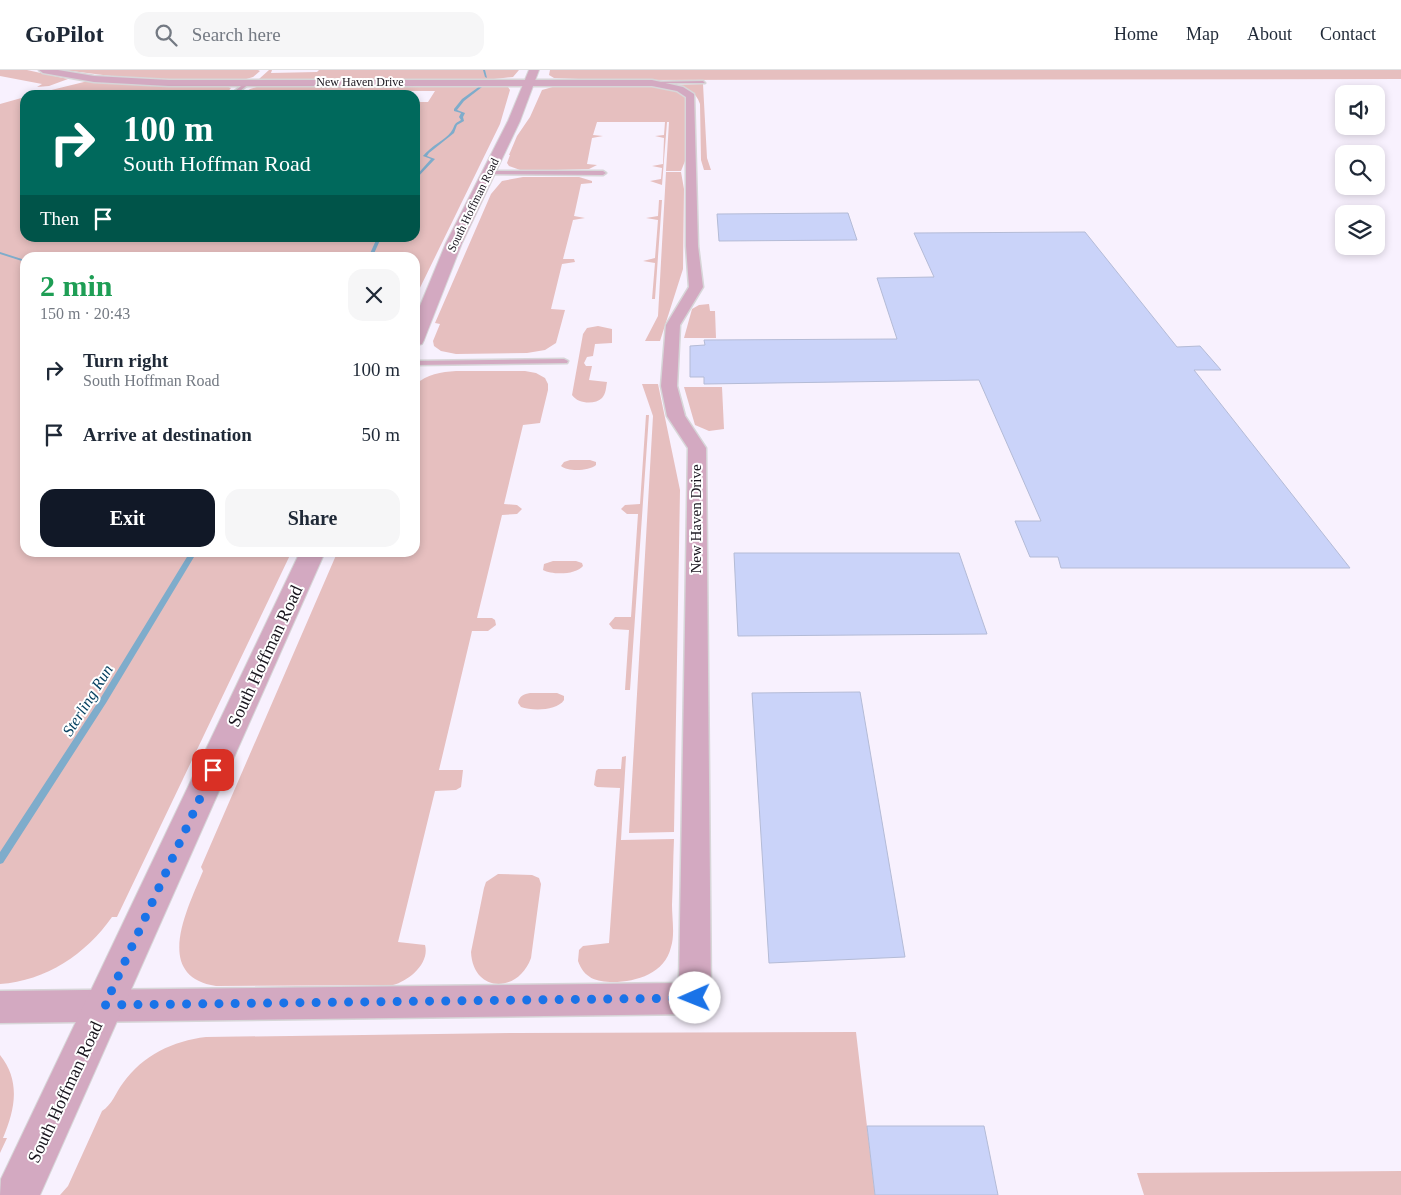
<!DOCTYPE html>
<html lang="en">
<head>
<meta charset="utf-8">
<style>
	body { margin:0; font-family:"Times New Roman",serif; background:#f6f6f7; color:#1f2937; height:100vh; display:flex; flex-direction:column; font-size:19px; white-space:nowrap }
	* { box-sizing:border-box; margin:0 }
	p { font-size:16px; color:#747a83 }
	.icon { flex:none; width:28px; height:28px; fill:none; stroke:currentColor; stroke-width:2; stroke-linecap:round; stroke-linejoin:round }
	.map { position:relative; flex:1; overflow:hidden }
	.side { position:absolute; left:20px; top:182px; width:400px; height:305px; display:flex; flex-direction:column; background:#fff; border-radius:15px; box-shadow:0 2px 8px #0003 }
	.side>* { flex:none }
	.top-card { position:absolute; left:20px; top:20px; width:400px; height:152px; border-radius:15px; box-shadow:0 2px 8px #0003; background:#00695c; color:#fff; overflow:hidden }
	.fabs { position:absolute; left:1335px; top:15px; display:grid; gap:10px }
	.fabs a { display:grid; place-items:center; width:50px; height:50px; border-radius:10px; background:#fff; box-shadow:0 2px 8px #0003; font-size:25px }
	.pin { position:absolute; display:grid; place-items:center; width:42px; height:42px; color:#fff; margin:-21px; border-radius:10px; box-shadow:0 2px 8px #0006 }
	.me { position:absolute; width:55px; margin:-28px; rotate:269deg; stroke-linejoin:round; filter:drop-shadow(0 0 4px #0008) }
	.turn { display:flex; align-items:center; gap:18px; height:105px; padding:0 20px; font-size:22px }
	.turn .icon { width:65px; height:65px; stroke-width:2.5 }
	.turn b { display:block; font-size:35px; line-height:42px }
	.then { display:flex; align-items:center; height:48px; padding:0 20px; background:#0003; gap:10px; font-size:19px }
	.round { display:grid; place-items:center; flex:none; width:52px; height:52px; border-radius:15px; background:#f6f6f7 }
	.headline { display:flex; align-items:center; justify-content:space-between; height:85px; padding:0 20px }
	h1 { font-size:30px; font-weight:700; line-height:38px; color:#1e9e55 }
	.action { display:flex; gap:10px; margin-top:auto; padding:10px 20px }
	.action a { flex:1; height:58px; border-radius:15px; background:#111827; color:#fff; font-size:20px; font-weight:700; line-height:58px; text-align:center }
	.action a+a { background:#f6f6f7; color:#1f2937 }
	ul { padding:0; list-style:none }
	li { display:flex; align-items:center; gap:15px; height:65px; padding:0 20px }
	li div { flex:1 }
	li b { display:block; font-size:19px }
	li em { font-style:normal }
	header { display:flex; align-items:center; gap:30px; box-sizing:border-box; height:70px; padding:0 25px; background:#fff; border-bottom:1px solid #e0e1e3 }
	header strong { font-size:24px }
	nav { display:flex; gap:28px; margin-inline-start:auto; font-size:18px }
	.search { width:350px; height:45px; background:#f6f6f7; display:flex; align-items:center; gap:12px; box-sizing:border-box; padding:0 18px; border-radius:15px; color:#747a83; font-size:19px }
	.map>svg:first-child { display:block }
	.built { fill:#f8f1fe; fill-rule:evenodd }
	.green { fill:#e6bfbf }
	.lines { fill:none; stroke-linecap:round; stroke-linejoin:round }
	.stream { fill:#7eaccb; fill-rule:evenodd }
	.building { fill:#cad3f9; stroke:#b4bbd6 }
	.service-casing { stroke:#d7d6d8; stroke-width:3 }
	.minor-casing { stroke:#d7d6d8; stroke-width:3 }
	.tertiary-casing { stroke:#d7d6d8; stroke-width:2 }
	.service { fill:#d3a9c1; fill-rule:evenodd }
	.minor { fill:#d3a9c1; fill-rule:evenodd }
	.tertiary { fill:#d3a9c1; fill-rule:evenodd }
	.route { stroke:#1a73e8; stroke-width:9; stroke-dasharray:0 16.2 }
	.labels { text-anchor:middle; stroke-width:4; stroke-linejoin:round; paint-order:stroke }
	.far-street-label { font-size:12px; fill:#19151e; stroke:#fff }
	.street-label { font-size:15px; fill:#19151e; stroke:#fff }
	.water-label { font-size:16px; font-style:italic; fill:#064161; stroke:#fff }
	.near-street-label { font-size:18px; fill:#19151e; stroke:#fff }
</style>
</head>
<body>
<header>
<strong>GoPilot</strong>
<div class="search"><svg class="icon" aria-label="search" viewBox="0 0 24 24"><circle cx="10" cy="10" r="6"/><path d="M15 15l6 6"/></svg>Search here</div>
<nav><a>Home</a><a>Map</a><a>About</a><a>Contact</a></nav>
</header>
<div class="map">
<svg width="1401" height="1125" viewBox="0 0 1401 1125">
	<rect width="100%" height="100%" fill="#fbfbfb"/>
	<path class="built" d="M0,0H1401V1125H0ZM1344,24H1376V56H1344ZM25,25H415V168H25ZM1344,84H1376V116H1344ZM1344,144H1376V176H1344ZM25,188H415V482H25Z"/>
	<path class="green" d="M0,0H27L68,9L49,16L37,17L42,14L0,6Z
		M63,0H258L260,1L253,7L243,10H187L127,8Z
		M269,0H272L271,3L317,2L319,0H519L513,7L494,9L267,10L259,9Z
		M550,0H1401V9L603,10L554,8L549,5Z
		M88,11L145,15L226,16L231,18L225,25H31Z
		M645,14L672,19L685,27V91L681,101H666L669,52H667L662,115L650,111L661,109L662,98L652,96L663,94L664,68L655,66L664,65L665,52H597L593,65L603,66L592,68L587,94L597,95L589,99L523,101L509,96L507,93L510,85H509L517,66L530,47L542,20L556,16Z
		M703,14L707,88L711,100H704L701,90L700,34C696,21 685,16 672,15Z
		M264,15L501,16L508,17L510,20L500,54L415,228V188H25V482L291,483L117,847H112C86,884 46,911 0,914V34L25,27V168H415V32H428L435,21H364L360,25L357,24V22H313L310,25H241L250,19Z
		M666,102H681L684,119L683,199L660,271H645L658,246Z
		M523,107H579L592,111V113L581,114L574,146L585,148L573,150L563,189H574L575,192L562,194L551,239L565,240L556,273L545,280L527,283L456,284L441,281L434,276L433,271L440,254L435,253L491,124L502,111Z
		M659,130H662L655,229H652L655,193L643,191L655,188L658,150L646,148L658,146Z
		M709,234L710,241H715L716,268H684L692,239L699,235Z
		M598,256L612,259V273L595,274L593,286L587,287L584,293L586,296H592L589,310L607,312C606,317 606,324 602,328C595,335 578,334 572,325L583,264L587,258Z
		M456,301H525L536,303L545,308L548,314V320L540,353L523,355L504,434L517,435L522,439L517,444L502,445L477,548H492L495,550L496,555L488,561H472L439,700H463L461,717L456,720L435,721L398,872L425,875C430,893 409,911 393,915L216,916C152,906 188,838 203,801L201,797L337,483L415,482V315C427,304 441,302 456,301Z
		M642,314H658L680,420L674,762L629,763L653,346Z
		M684,317H722L724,359L709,361L695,355Z
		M646,345H649L630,620H625L629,560L613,559L609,554L615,547H631L638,444H627L621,439L625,435L640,434Z
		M570,390H590L596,392V395C589,401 568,402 561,396L564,392Z
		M553,491H576L582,493L583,496C576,505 552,505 543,500L544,494Z
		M530,623H557L564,626V630C557,641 532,641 521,637L518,633C519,626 524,624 530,623Z
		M626,686L621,770L674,769C673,791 673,813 672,835C672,848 675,865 671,877C665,903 637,912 613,912C596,912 584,908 578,891L579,880L583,876L609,873L620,718L597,717L594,715L596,701L598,699H621L622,687Z
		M498,804L532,805L539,808L541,814L531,888C518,924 473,923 471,882L484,818L486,812Z
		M856,962L875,1125H60L68,1116L102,1041C112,1035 116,1022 123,1013C143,985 173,971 206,967L516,963Z
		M0,985C21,1011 15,1040 3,1068H7L0,1083Z
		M1401,1101V1125H1144L1137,1103Z"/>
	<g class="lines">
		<path class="stream" d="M483,0H485L487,8L485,7Z
			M480,16L482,17L464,31L457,40L465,43L463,47L464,51L457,55L454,63L429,83L427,86L435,89L415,110V107L431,89L423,86C431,76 445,70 451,62C456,55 452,55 461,50L459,47L461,43L454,41V39L462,29Z
			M377,168H381L372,188H368Z
			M0,182L25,190V192L0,184Z
			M190,482H197L106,633L3,793L0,794V782L100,629Z"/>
	</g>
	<path class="building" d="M848,143L857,170L719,171L717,144Z
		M1085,162L1177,277L1200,276L1221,300H1194L1350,498H1061L1058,487H1030L1015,451H1041L979,310L704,314V307H690V276L705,275L704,270L897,269L877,208L934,207L914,163Z
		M734,483H959L987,564L738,566Z
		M860,622L905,887L769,893L752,623Z
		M867,1056H984L998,1125H875Z"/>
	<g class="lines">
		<g class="service-casing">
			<path id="service" d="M703,11L705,13H650L652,12Z
				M246,12L250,13L235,25H230Z
				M488,101H603L606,103L603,105L486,104Z
				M564,289L568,291L567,293L415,295V291Z"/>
		</g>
		<g class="minor-casing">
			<path id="minor" d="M39,0H58L94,6L169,10H652L683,17L694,24L698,176L703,217L680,255L677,316L685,346L706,378L711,928L706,939L695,944L0,953V921L679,913L688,378L667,346L661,316L666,255L689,217L686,176V27L677,21L652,16H169L94,12L43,3Z"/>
		</g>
		<g class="tertiary-casing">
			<path id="tertiary" d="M529,0H539L520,51L462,173L424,270L422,274L415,276V248L446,173L508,51Z
				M300,482H325L40,1125H0L1,1109Z"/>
		</g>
		<use href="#service" class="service"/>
		<use href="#minor" class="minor"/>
		<use href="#tertiary" class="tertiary"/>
	</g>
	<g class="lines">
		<path class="route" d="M213,700L105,935L695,928"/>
	</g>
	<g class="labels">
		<g class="far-street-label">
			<text x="360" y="16">New Haven Drive</text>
			<text transform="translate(473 135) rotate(-64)" y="4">South Hoffman Road</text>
		</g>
		<g class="street-label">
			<text transform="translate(696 449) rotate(-90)" y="5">New Haven Drive</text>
		</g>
		<g class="water-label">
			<text transform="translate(87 630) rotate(-58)" y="6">Sterling Run</text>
		</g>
		<g class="near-street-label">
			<text transform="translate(265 586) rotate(-65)" y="6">South Hoffman Road</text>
			<text transform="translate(65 1022) rotate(-65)" y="6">South Hoffman Road</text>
		</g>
	</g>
</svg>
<div class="fabs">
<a><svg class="icon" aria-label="sound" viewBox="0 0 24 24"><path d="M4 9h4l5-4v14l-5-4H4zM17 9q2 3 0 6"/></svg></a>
<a><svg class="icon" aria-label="search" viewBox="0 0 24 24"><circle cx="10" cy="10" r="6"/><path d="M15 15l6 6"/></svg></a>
<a><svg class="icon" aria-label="layers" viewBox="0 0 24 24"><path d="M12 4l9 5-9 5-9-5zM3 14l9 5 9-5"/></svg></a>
</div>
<div class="pin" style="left:213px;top:700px;background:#d93025"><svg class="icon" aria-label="arrive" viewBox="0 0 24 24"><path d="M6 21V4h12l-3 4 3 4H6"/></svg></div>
<svg class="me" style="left:695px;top:928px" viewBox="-20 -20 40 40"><circle r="19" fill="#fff"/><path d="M0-13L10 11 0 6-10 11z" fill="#1a73e8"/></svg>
<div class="top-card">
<div class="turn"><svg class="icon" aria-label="right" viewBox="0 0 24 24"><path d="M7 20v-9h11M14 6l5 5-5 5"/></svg><div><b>100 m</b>South Hoffman Road</div></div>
<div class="then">Then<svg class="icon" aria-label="arrive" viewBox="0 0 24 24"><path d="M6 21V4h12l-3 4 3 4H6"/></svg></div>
</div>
<section class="side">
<div class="headline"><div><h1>2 min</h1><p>150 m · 20:43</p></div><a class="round"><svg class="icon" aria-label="close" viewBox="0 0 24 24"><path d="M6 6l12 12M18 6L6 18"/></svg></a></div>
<ul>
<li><svg class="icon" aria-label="right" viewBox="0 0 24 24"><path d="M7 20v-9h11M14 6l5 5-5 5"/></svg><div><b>Turn right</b><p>South Hoffman Road</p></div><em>100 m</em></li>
<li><svg class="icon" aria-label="arrive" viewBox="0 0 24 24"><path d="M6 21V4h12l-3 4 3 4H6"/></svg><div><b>Arrive at destination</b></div><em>50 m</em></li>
</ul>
<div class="action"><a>Exit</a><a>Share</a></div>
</section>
</div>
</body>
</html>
